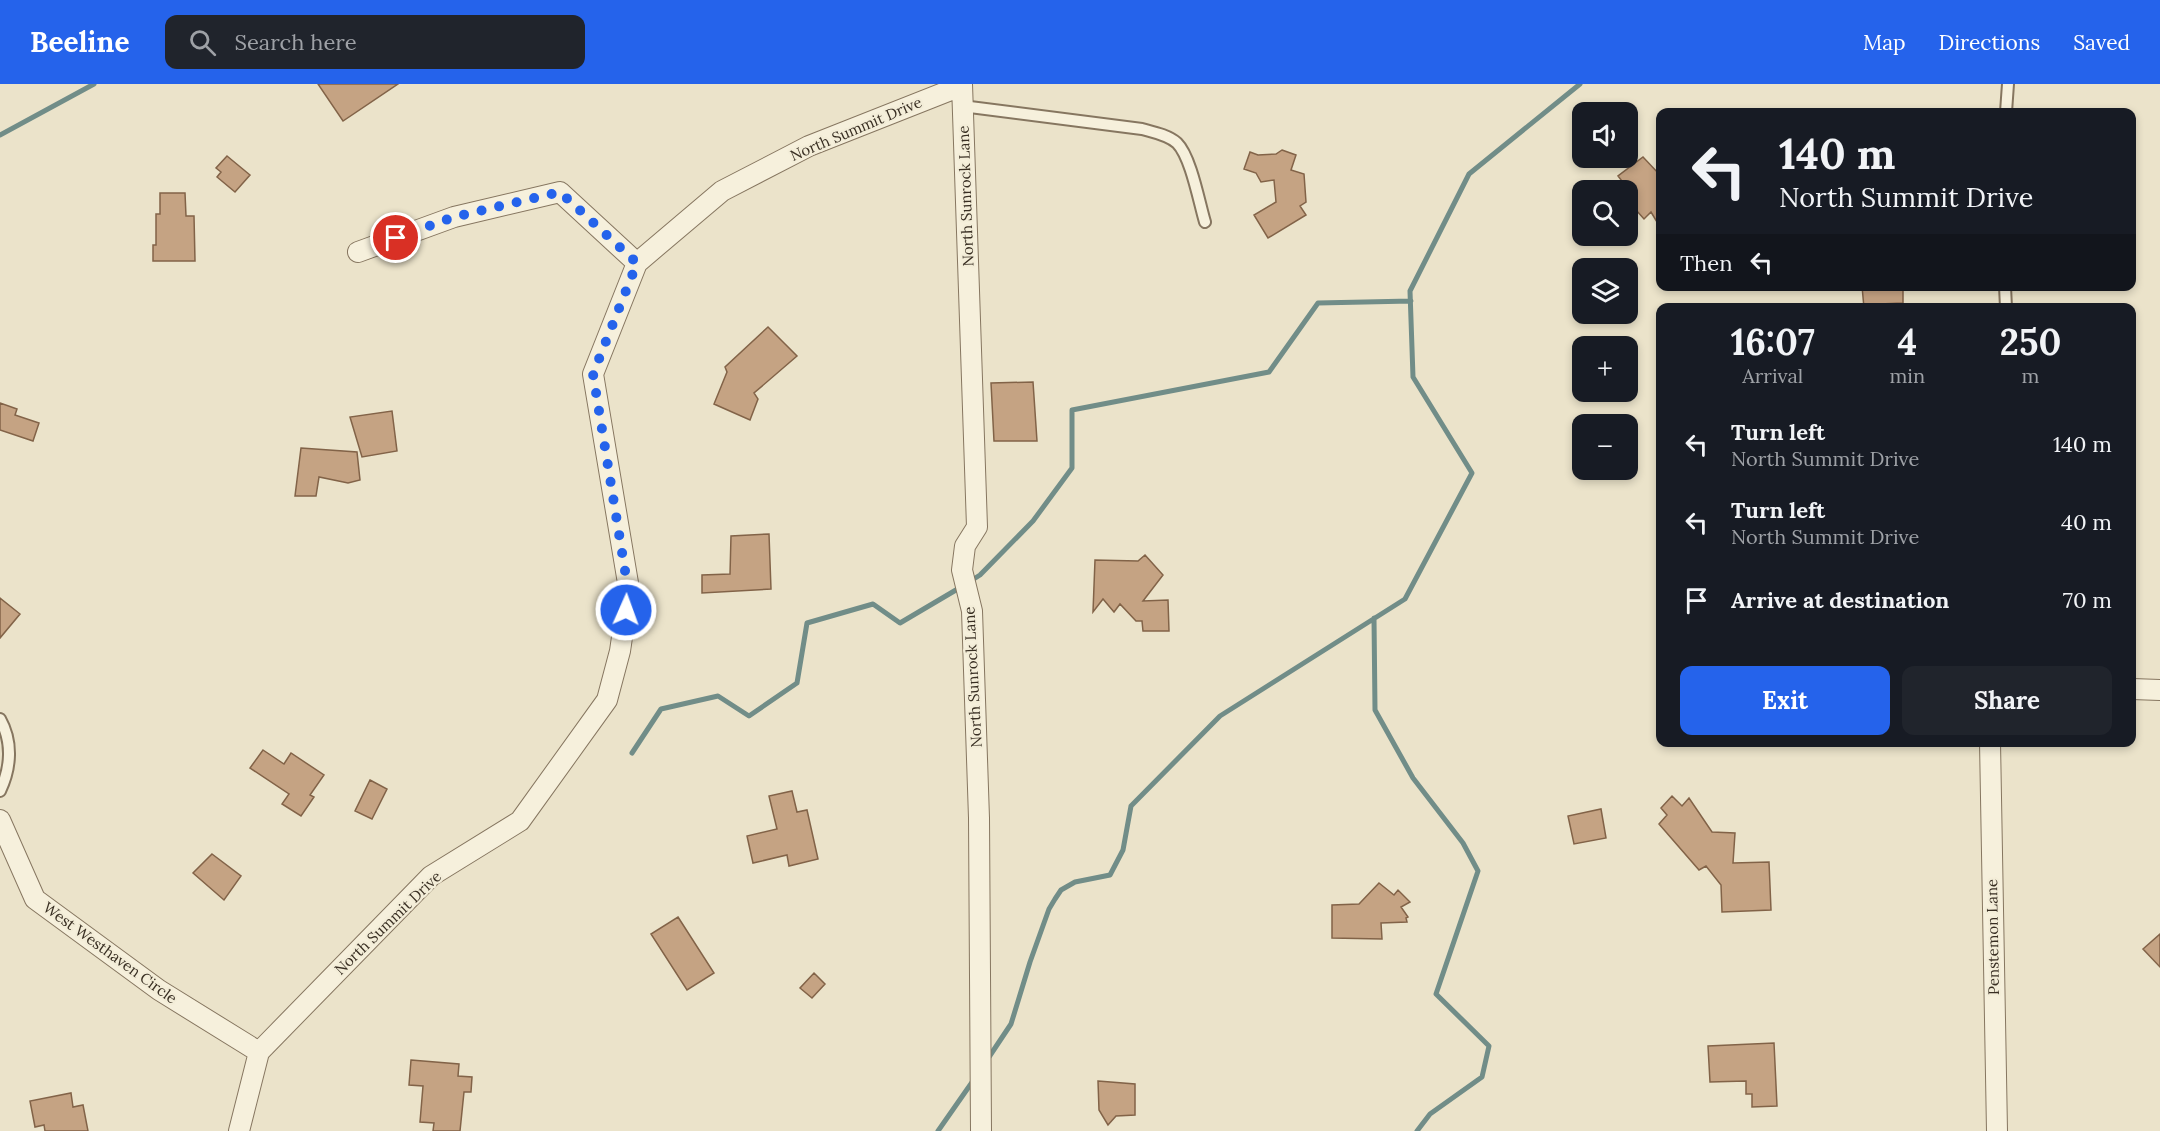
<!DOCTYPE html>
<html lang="en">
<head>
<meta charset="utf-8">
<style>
	body { margin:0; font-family:Lora,serif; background:#20242c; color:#f1f3f6; height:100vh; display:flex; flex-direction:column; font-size:22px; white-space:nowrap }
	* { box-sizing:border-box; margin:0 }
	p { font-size:20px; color:#9ea1a6 }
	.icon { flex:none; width:33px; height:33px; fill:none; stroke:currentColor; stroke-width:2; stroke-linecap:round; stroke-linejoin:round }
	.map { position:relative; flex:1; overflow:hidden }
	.side { position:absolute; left:1656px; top:219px; width:480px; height:444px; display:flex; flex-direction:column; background:#171b24; border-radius:12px; box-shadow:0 3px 9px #0003 }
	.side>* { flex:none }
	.hud { position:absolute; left:1656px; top:24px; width:480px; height:183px; border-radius:12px; box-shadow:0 3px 9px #0003; background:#171b24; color:#f1f3f6; overflow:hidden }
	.tools { position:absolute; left:1572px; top:18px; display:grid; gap:12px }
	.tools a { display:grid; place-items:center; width:66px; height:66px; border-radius:12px; background:#171b24; box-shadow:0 3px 9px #0003; font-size:30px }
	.pin { position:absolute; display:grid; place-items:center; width:51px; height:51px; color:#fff; margin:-26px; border:3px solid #fff; border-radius:50%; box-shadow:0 2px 6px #0007 }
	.me { position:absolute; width:66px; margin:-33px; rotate:2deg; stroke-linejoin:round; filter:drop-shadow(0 0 4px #0008) }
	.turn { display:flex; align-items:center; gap:21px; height:126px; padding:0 24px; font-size:27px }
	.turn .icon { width:78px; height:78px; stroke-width:2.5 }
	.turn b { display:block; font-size:42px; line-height:51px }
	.then { display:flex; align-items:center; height:57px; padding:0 24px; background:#0003; gap:12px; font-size:22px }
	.eta { display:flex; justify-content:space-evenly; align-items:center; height:102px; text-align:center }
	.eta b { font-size:36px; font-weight:700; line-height:42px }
	.primary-button { display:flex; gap:12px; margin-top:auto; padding:12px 24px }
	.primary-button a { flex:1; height:69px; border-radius:12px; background:#2563eb; color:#fff; font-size:24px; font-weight:700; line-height:69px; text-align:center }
	.primary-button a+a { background:#20242c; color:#f1f3f6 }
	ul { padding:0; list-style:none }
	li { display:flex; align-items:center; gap:18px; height:78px; padding:0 24px }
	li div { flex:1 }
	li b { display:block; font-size:22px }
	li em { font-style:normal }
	header { display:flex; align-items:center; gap:36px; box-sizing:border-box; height:84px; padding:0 30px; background:#2563eb; color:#fff }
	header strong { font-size:28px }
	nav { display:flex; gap:33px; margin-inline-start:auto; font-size:21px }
	.search { width:420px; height:54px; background:#20242c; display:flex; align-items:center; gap:15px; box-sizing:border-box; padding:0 21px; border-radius:12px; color:#9ea1a6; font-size:22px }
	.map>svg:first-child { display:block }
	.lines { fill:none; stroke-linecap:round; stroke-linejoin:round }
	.stream { stroke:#718d88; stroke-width:5 }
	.building { fill:#c5a383; stroke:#826348; stroke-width:1.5 }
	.lane-casing { stroke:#867660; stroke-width:14 }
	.street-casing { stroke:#867660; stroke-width:22 }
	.lane { stroke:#f6f0dc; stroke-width:10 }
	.street { stroke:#f6f0dc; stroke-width:20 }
	.route { stroke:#2563eb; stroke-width:10; stroke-dasharray:0 18 }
	.labels { text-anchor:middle; stroke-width:4.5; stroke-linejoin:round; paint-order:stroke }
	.street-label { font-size:15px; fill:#382e22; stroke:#f3edd8 }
</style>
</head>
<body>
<header>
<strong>Beeline</strong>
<div class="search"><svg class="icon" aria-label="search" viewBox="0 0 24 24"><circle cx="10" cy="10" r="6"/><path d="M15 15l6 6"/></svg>Search here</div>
<nav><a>Map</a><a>Directions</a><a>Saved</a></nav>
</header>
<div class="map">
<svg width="2160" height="1047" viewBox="0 0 2160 1047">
	<rect width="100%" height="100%" fill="#ebe3ca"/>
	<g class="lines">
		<path class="stream" d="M0,51L94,0
			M969,498L980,491L1033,437L1072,384V326L1269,288L1318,219L1411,217
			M1374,534L1375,626L1413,694L1463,759L1478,787L1436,910L1489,962L1482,993L1430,1030L1417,1047
			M632,669L661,625L718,612L749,632L797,599L807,539L873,520L900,539L961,503
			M987,976L1011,940L1030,878L1049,825L1055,815L1061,806L1075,798L1110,791L1123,766L1131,722L1220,632L1405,515L1472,389L1413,293L1410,207L1469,90L1580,0
			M938,1047L975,994"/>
	</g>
	<path class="building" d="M318,0H398L343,37Z
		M1282,66L1296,71L1291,86L1304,90L1306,118L1300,122L1306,131L1268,154L1254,131L1276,118L1274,96L1261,98L1256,89L1244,85L1250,68L1258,71L1276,70Z
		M227,72L250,91L235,108L217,93L221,88L216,84Z
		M1643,73L1660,91V143L1651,128L1644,135L1628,117L1631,109L1618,92Z
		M160,109H185L186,132H194L195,177H153V161H156V130H160Z
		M1862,202H1903V219L1880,220V224H1864Z
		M768,243L797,272L754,309L758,315L750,336L714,320L727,288L725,283Z
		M1033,298L1037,357H994L991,299Z
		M0,319L17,325L15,331L39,339L33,357L0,346Z
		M392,327L397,367L362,373L350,333Z
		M301,364L357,368L360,396L348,399L319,393L316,412H295Z
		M769,450L771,505L702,509V491L730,490L731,452Z
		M1145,471L1163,491L1143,517L1168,516L1169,547H1143L1142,537H1136L1120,520L1114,528L1103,515L1093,528L1095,476L1138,477Z
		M0,514L20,530L0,554Z
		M263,666L284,680L291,669L324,691L310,711L314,713L301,732L282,720L289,710L250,684Z
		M370,696L387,705L372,735L355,727Z
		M792,707L797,728L807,726L818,775L789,782L787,771L753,779L747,752L777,745L769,712Z
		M1672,712L1682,722L1689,714L1712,748L1735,749L1733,779L1769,778L1771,826L1722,828L1721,801L1706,782L1699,786L1659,740L1667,731L1661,724Z
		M1601,725L1606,754L1574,760L1568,732Z
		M212,770L241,792L224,816L193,789Z
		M1379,799L1394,811L1398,806L1410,818L1401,823L1408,833L1406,834L1407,838L1381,839L1382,855L1332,854V821L1359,820Z
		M678,833L714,889L687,906L651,850Z
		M2160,850V883L2143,865Z
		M814,889L825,900L812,914L800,904Z
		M1774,959L1777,1022L1752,1023V1010H1746V997L1710,998L1708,962Z
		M411,976L459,980L458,992L472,993L471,1008H464L460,1047H433L434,1039L420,1038L423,1002L409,1001Z
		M1098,997L1135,1000V1031L1116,1032L1108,1041L1099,1026Z
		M71,1009L73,1023L83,1021L88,1047H45L44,1041L35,1043L30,1017Z"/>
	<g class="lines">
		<g class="lane-casing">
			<path id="lane" d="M962,22L1142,45C1153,48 1168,51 1177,59C1191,73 1199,118 1205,138
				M2006,28L2008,0
				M2005,202L2006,224
				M0,635C13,658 11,684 0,707"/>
		</g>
		<g class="street-casing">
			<path id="street" d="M962,0L977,443L965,462L962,486L972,527L979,734L981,1047
				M358,168L454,133L560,108L637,179L722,107L809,62L961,2
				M2132,605L2160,606
				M1990,658L1997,1047
				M0,736L35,815L159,906L259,968
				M239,1047L259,968L431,792L520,737L607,616L620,567L629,505L593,290L637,179"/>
		</g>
		<use href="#lane" class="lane"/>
		<use href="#street" class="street"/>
	</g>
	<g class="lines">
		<path class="route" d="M396,154L454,133L560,108L637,179L593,290L628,505L626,526"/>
	</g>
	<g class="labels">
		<g class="street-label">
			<text transform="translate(856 45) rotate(-23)" y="5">North Summit Drive</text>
			<text transform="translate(966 112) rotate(-92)" y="5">North Sunrock Lane</text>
			<text transform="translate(973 593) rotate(-93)" y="5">North Sunrock Lane</text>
			<text transform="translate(388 839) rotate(-44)" y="5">North Summit Drive</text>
			<text transform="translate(1993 853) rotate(-91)" y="5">Penstemon Lane</text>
			<text transform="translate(110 869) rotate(36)" y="5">West Westhaven Circle</text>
		</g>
	</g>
</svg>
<div class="tools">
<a><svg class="icon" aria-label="sound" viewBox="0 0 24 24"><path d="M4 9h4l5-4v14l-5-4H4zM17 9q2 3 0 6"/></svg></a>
<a><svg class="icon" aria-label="search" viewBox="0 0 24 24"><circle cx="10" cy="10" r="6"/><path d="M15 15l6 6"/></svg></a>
<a><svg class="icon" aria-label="layers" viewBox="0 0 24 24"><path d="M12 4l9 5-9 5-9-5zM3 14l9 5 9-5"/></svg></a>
<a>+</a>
<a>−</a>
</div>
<div class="pin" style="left:396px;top:154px;background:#d93025"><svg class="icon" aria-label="arrive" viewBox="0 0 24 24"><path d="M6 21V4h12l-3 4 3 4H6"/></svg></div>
<svg class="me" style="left:626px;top:526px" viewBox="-20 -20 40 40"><circle r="17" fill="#2563eb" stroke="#fff" stroke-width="3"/><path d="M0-11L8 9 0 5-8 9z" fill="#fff"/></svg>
<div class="hud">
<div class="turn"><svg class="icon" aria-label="left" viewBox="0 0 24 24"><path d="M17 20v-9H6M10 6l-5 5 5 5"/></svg><div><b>140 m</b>North Summit Drive</div></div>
<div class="then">Then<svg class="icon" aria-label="left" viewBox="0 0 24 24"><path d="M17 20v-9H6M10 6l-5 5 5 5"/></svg></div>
</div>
<section class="side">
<div class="eta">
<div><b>16:07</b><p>Arrival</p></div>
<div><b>4</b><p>min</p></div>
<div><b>250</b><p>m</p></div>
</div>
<ul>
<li><svg class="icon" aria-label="left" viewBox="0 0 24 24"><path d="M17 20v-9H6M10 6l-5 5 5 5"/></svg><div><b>Turn left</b><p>North Summit Drive</p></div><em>140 m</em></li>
<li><svg class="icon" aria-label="left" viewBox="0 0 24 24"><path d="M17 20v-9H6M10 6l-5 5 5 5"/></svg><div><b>Turn left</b><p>North Summit Drive</p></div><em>40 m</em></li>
<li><svg class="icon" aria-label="arrive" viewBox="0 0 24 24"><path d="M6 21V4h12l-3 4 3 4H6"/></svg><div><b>Arrive at destination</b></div><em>70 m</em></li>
</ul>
<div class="primary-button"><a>Exit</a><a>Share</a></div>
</section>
</div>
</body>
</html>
